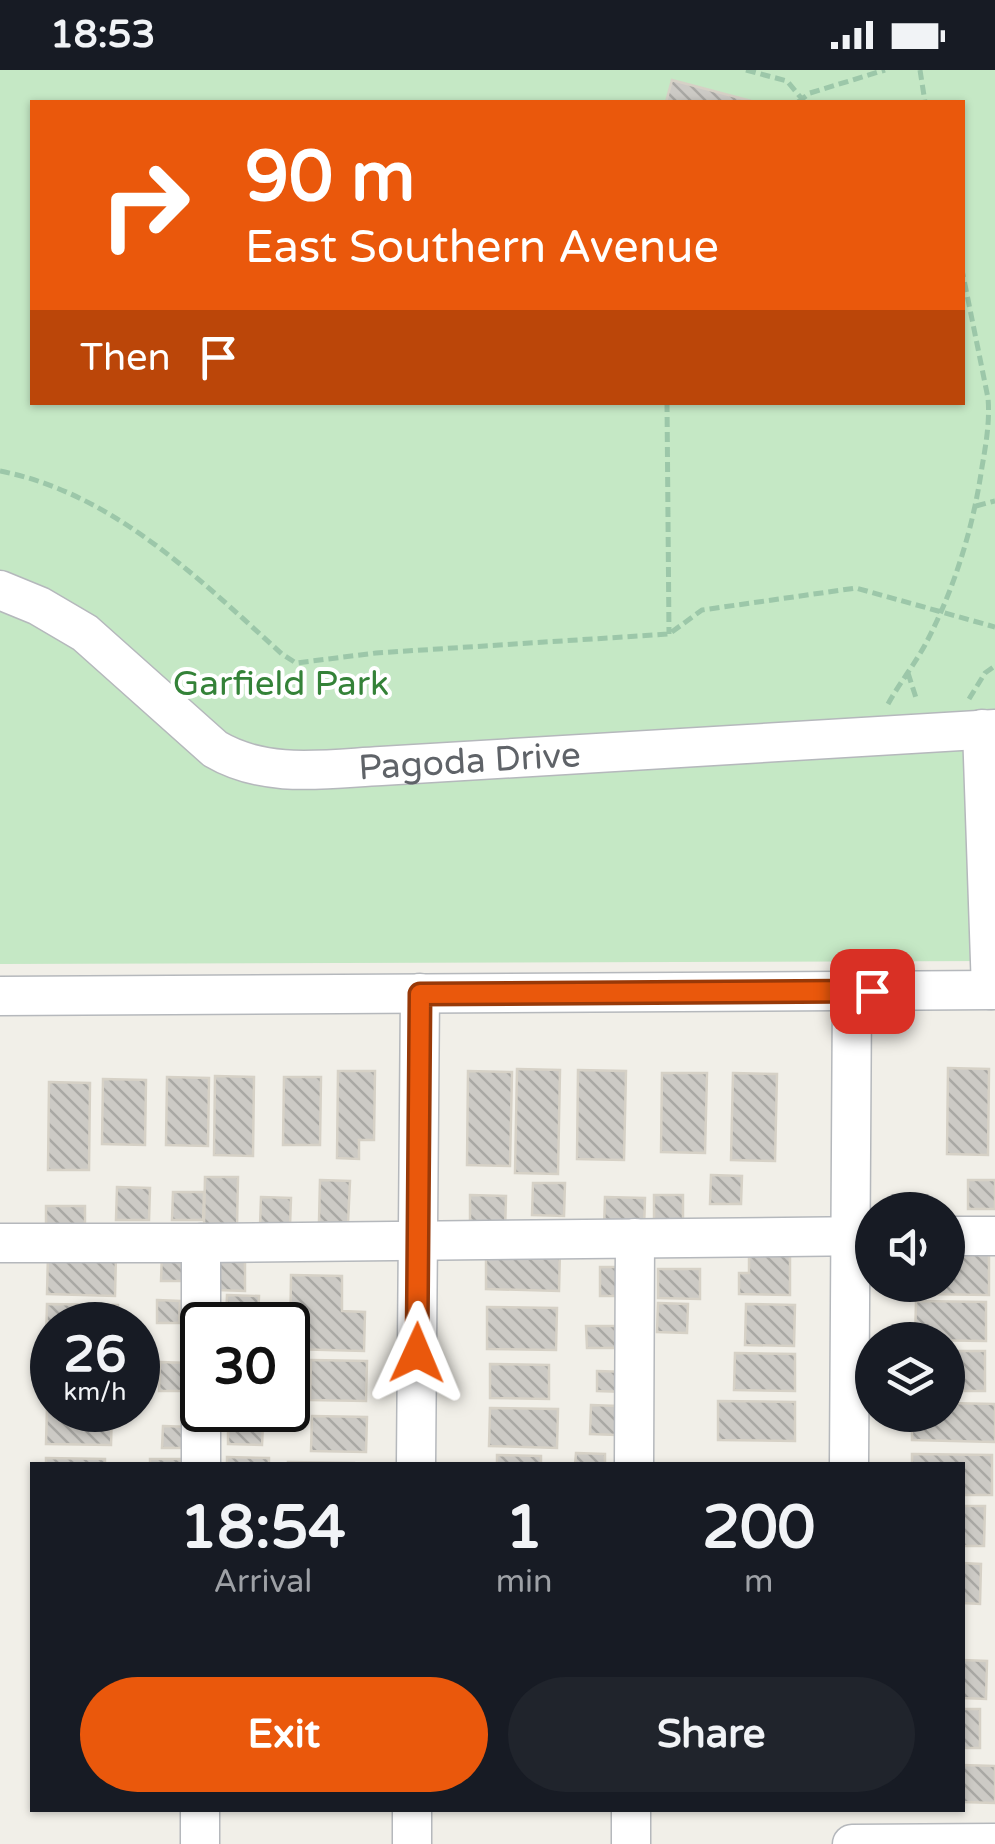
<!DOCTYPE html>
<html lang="en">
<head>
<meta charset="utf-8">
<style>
	body { margin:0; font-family:"Varela Round",sans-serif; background:#20242c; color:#f1f3f6; height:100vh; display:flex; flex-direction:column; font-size:38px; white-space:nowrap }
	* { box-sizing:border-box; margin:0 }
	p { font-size:32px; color:#9ea1a6 }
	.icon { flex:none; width:55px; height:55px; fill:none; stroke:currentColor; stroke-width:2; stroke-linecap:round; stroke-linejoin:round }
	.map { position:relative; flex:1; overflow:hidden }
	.side { position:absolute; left:30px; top:1392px; width:935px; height:350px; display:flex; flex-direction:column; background:#171b24; border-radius:0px; box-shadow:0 2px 8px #0004 }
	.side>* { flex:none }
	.hud { position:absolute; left:30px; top:30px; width:935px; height:305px; border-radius:0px; box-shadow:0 2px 8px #0004; background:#ea580c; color:#fff; overflow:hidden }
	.fabs { position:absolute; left:855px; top:1122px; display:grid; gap:20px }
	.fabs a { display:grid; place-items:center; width:110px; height:110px; border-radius:50%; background:#171b24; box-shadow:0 2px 8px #0004; font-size:50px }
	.speed { position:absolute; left:30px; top:1232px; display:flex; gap:20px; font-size:50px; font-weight:700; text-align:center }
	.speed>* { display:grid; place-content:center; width:130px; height:130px; border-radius:50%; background:#171b24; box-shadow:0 2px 8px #0004; line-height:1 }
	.speed small { font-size:25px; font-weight:400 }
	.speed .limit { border:5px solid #111; border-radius:15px; background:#fff; color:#111 }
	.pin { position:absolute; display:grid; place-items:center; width:85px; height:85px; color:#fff; margin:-42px; border-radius:20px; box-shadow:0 5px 15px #0006 }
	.me { position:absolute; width:110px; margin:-55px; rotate:1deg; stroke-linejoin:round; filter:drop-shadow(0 0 8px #0008) }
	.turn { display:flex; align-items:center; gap:35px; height:210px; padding:0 50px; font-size:45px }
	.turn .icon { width:130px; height:130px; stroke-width:2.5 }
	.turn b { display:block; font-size:70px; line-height:85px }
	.then { display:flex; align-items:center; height:95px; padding:0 50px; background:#0003; gap:20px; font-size:38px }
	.eta { display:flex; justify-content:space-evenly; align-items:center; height:170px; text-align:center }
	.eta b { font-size:60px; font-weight:700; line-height:70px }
	.button { display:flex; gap:20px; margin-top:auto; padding:20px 50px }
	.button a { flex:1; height:115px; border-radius:60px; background:#ea580c; color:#fff; font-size:40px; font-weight:700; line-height:115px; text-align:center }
	.button a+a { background:#20242c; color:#f1f3f6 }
	.status { display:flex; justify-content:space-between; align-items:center; height:70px; padding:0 50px; background:#171b24; direction:ltr }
	.status svg { height:28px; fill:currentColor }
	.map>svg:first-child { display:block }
	.park { fill:#c5e8c5; fill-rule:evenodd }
	.building { fill:url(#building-back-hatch); stroke:#d6d1c6; stroke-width:2.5 }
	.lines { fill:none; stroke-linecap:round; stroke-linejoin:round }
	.minor-casing { stroke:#b5b8bc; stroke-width:41 }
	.path { stroke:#9cc7a9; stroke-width:5; stroke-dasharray:10 5; stroke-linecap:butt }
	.minor { stroke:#fff; stroke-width:38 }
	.route-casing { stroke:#983908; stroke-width:25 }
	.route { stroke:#ea580c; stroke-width:18 }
	.labels { text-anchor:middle; stroke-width:8; stroke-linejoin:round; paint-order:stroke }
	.park-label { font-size:35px; fill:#348238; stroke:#fff }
	.street-label { font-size:35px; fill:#5f6368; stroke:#fff }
</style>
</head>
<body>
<div class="status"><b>18:53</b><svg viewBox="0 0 49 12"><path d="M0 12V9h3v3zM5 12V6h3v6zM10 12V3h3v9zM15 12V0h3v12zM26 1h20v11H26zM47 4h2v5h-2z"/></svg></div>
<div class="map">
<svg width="995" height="1774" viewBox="0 0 995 1774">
	<defs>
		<pattern id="building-back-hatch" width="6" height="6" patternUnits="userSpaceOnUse" patternTransform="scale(2.5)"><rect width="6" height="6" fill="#cccac5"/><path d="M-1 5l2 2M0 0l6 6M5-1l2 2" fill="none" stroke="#a9a8a4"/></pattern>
	</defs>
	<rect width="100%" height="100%" fill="#f1efe8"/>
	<path class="park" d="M0,0H995V891L0,894ZM32,32H962V332H32Z"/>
	<path class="building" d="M672,10L755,32H666Z
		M948,998L989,999L988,1085L947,1084Z
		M517,999L560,1000L558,1104L515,1103Z
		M578,1000L626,1001L624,1090L577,1089Z
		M338,1001H375L374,1070H359V1089L337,1088Z
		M468,1001L512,1002L510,1096L467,1095Z
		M662,1003H707L705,1083L661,1082Z
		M733,1003L777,1004L775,1091L731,1090Z
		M215,1006L254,1007L253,1086L214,1085Z
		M167,1007L209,1008L208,1076L166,1075Z
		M284,1007H321L320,1075H283Z
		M103,1009L146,1010L145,1075L102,1074Z
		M49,1012L90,1013L89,1100H48Z
		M711,1105L742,1106L741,1134H710Z
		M205,1107H238L237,1157H204Z
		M320,1110L350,1111L348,1153L319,1152Z
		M968,1110H995V1139H968Z
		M533,1113H565L564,1146L532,1145Z
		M117,1117L150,1118L149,1150H116Z
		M173,1122H204L203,1150H172Z
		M470,1125L506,1126L505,1161L470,1160Z
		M654,1125H683V1153L654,1152Z
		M261,1127L291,1128L290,1156H260Z
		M605,1127L645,1128L644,1159L604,1158Z
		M46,1136H85V1162L46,1161Z
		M486,1179L560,1181L559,1221L486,1219Z
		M749,1181H790V1225L739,1224V1203H749Z
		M948,1181L989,1182V1225L921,1224V1215H948Z
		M162,1182L192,1183V1211H161Z
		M48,1184L116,1185L115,1226L47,1224Z
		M218,1191H245V1221L217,1220Z
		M600,1197H625V1226H600Z
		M658,1199H700V1229L658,1228Z
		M291,1205L342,1206V1241L365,1242L364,1281L290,1279Z
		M227,1225L259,1226L258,1252L226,1251Z
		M157,1230L180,1231L179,1253H157Z
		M916,1231L986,1232V1271L915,1270Z
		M658,1233L688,1234L687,1263L657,1262Z
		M47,1234L118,1235V1255H52V1271L46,1270Z
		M746,1234L795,1235L794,1276L745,1275Z
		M487,1237L557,1238L556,1280L487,1279Z
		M586,1256H615L616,1278H587Z
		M948,1281H985V1321H948Z
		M735,1283L795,1284V1321L734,1320Z
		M48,1285H52V1328H47Z
		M311,1290L367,1291L366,1331L310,1330Z
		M160,1292L190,1293L189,1321H159Z
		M490,1294L549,1295V1329L490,1328Z
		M597,1301L626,1302V1322L597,1321Z
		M718,1331L795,1332V1371L718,1370Z
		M948,1333L995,1334V1372L912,1370V1345H948Z
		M591,1335L618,1336L616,1365L590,1364Z
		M47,1336H52V1340H112L111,1375L46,1374Z
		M490,1338L558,1339L557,1378L489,1376Z
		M312,1346L367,1347L366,1382L311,1381Z
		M228,1353L263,1354L262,1375L228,1374Z
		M163,1356L192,1357L191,1378H162Z
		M576,1383L605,1384V1395H575Z
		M912,1384L992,1385V1425H962V1395H912Z
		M497,1385L541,1386V1395H497Z
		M227,1387L269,1388V1395H227Z
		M46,1388L105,1389V1395H46Z
		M150,1389H181V1395H150Z
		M288,1392L354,1393V1395H288Z
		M962,1436H985L984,1476H962Z
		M962,1493L981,1494L980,1534L962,1533Z
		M962,1590L987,1591L986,1629L962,1628Z
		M962,1639H980V1678H962Z
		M962,1695L995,1696V1733L962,1732Z"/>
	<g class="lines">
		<g class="minor-casing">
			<g id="minor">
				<path id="s1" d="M0,520L39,536L85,563L215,679C266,709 325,699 381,696L995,659"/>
				<path d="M982,659L991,920"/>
				<path d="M0,926L995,920"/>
				<path d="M948,1166H995"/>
				<path d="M0,1173H201L872,1166"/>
				<path d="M201,1395V1173"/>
				<path d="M416,1395L420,923"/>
				<path d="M634,1395L635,1168"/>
				<path d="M849,1395L852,921"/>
				<path d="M200,1774V1740"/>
				<path d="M412,1774V1740"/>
				<path d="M631,1774V1740"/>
				<path d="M852,1774L995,1773"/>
			</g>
		</g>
		<path class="path" d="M746,0L787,11L802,29
			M920,0L925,32
			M798,32L810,23L885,0
			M667,332L669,564
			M0,401C113,423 199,509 282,584L296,593L376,583L669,564L702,540L856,518L995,557
			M976,436L995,431
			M908,603L917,631
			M969,629L985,603L995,596
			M888,634C899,614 914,595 925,575C954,520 973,459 982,397C986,374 990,351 988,328L962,200"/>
		<use href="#minor" class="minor"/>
	</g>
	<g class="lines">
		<g class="route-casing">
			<path id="route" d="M417,1283L420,924L872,921"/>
		</g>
		<use href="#route" class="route"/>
	</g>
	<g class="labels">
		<g class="park-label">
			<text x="281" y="625">Garfield Park</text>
		</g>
		<g class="street-label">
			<text dy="12" stroke="none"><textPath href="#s1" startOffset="528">Pagoda Drive</textPath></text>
		</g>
	</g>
</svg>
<div class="fabs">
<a><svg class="icon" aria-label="sound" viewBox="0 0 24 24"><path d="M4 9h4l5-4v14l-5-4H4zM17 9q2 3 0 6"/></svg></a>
<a><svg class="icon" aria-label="layers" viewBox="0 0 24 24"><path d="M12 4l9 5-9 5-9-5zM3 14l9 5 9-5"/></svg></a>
</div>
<div class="speed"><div>26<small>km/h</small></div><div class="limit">30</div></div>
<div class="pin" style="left:872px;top:921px;background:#d93025"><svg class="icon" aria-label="arrive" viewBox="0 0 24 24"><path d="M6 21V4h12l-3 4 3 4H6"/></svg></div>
<svg class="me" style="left:417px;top:1283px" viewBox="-20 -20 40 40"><path d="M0-17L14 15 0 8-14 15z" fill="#ea580c" stroke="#fff" stroke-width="4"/></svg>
<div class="hud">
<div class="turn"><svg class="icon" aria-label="right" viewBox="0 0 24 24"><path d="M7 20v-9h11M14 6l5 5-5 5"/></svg><div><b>90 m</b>East Southern Avenue</div></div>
<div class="then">Then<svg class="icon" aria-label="arrive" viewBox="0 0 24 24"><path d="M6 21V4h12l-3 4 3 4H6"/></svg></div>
</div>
<section class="side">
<div class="eta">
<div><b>18:54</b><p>Arrival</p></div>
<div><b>1</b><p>min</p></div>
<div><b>200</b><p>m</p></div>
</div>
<div class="button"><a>Exit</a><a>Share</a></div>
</section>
</div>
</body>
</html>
